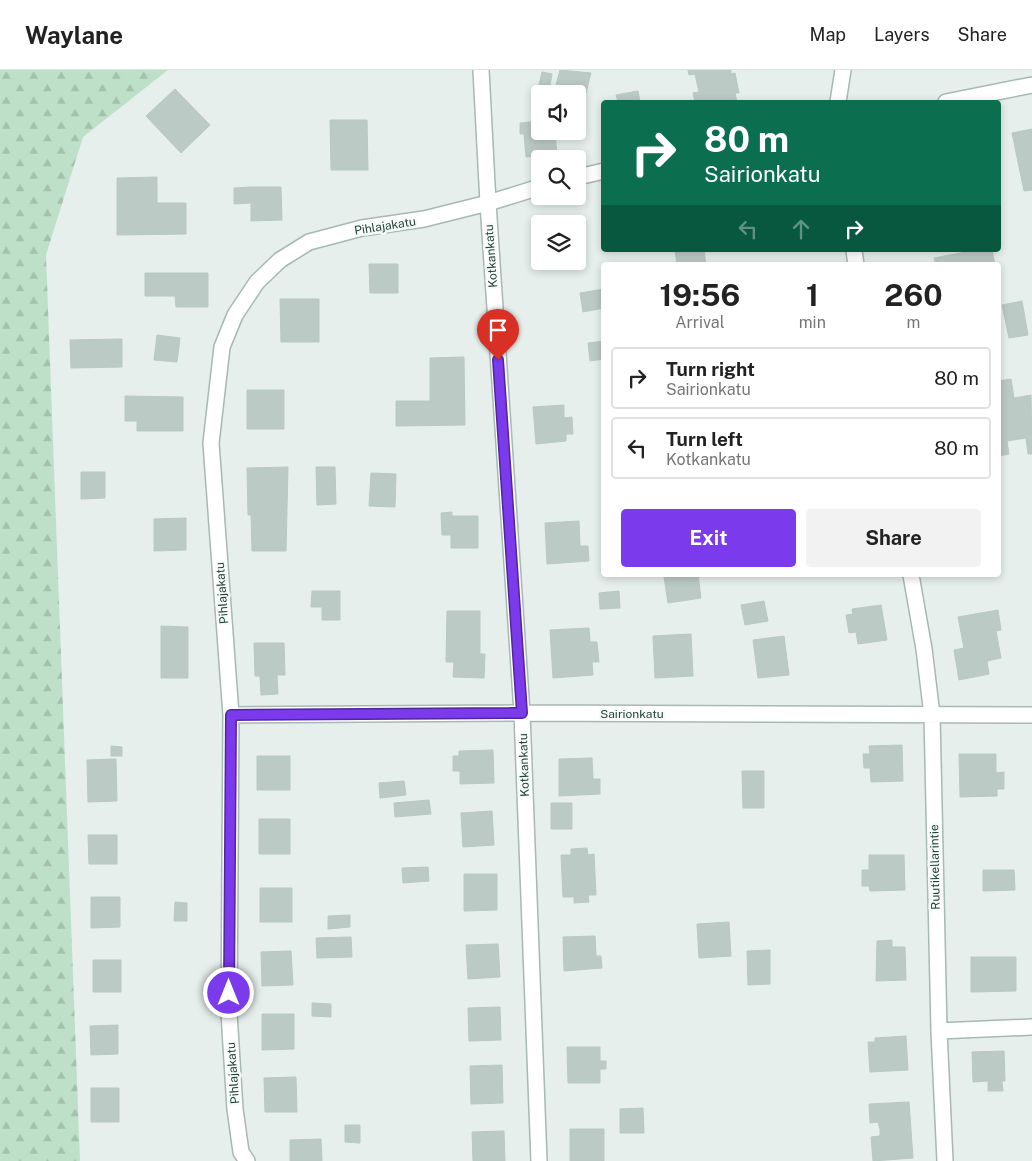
<!DOCTYPE html>
<html lang="en">
<head>
<meta charset="utf-8">
<style>
	body { margin:0; font-family:"Public Sans",sans-serif; background:#f2f2f2; color:#222; height:100vh; display:flex; flex-direction:column; font-size:19px; white-space:nowrap }
	* { box-sizing:border-box; margin:0 }
	p { font-size:16px; color:#767676 }
	.icon { flex:none; width:28px; height:28px; fill:none; stroke:currentColor; stroke-width:2; stroke-linecap:round; stroke-linejoin:round }
	.map { position:relative; flex:1; overflow:hidden }
	.sheet { position:absolute; left:601px; top:192px; width:400px; height:315px; display:flex; flex-direction:column; background:#fff; border-radius:5px; box-shadow:0 2px 8px #0003 }
	.sheet>* { flex:none }
	.guide { position:absolute; left:601px; top:30px; width:400px; height:152px; border-radius:5px; box-shadow:0 2px 8px #0003; background:#0b6e4f; color:#fff; overflow:hidden }
	.tools { position:absolute; left:531px; top:15px; display:grid; gap:10px }
	.tools a { display:grid; place-items:center; width:55px; height:55px; border-radius:5px; background:#fff; box-shadow:0 2px 8px #0003; font-size:25px }
	.pin { position:absolute; display:grid; place-items:center; width:42px; height:42px; color:#fff; margin:-51px -21px; border-radius:50% 50% 50% 0; rotate:-45deg; box-shadow:0 0 5px #0007 }
	.pin .icon { rotate:45deg }
	.me { position:absolute; width:55px; margin:-28px; rotate:0deg; stroke-linejoin:round; filter:drop-shadow(0 0 4px #0008) }
	.turn { display:flex; align-items:center; gap:18px; height:105px; padding:0 20px; font-size:22px }
	.turn .icon { width:65px; height:65px; stroke-width:2.5 }
	.turn b { display:block; font-size:35px; line-height:42px }
	.lanes { display:flex; align-items:center; height:48px; padding:0 20px; background:#0003; justify-content:center; gap:25px; direction:ltr }
	.lanes .off { opacity:.35 }
	.eta { display:flex; justify-content:space-evenly; align-items:center; height:85px; text-align:center }
	.eta b { font-size:30px; font-weight:700; line-height:35px }
	.primary-button { display:flex; gap:10px; margin-top:auto; padding:10px 20px }
	.primary-button a { flex:1; height:58px; border-radius:5px; background:#7c3aed; color:#fff; font-size:20px; font-weight:700; line-height:58px; text-align:center }
	.primary-button a+a { background:#f2f2f2; color:#222 }
	ul { padding:0; list-style:none }
	li { display:flex; align-items:center; gap:15px; height:62px; margin:0 10px 8px; padding:0 10px; border:2px solid #e0e0e0; border-radius:5px }
	li div { flex:1 }
	li b { display:block; font-size:19px }
	li em { font-style:normal }
	header { display:flex; align-items:center; gap:30px; box-sizing:border-box; height:70px; padding:0 25px; background:#fff; border-bottom:1px solid #e0e0e0 }
	header strong { font-size:24px }
	nav { display:flex; gap:28px; margin-inline-start:auto; font-size:18px }
	.map>svg:first-child { display:block }
	.forest { fill:url(#forest-firs) }
	.building { fill:#bbcac4; stroke:#b8c9c2 }
	.lines { fill:none; stroke-linecap:round; stroke-linejoin:round }
	.minor-casing { stroke:#a8b8b2; stroke-width:18 }
	.minor { stroke:#fff; stroke-width:15 }
	.route-casing { stroke:#51269a; stroke-width:12 }
	.route { stroke:#7c3aed; stroke-width:9 }
	.labels { text-anchor:middle; stroke-width:5; stroke-linejoin:round; paint-order:stroke }
	.street-label { font-size:12px; fill:#24423a; stroke:#f7fbf9 }
</style>
</head>
<body>
<header>
<strong>Waylane</strong>
<nav><a>Map</a><a>Layers</a><a>Share</a></nav>
</header>
<div class="map">
<svg width="1032" height="1091" viewBox="0 0 1032 1091">
	<defs>
		<pattern id="forest-firs" width="22" height="20" patternUnits="userSpaceOnUse" patternTransform="scale(1.25)"><rect width="22" height="20" fill="#bfe0c8"/><path d="M5 1l3.5 6h-7zM16 11l3.5 6h-7z" fill="#a4c1ad"/></pattern>
	</defs>
	<rect width="100%" height="100%" fill="#e6efeb"/>
	<path class="forest" d="M0,0H168L83,67L46,185L80,1091H0Z"/>
	<path class="building" d="M560,0L591,3L586,23L556,15Z
		M688,0H731V4L735,3L739,23H735L737,32H695L693,23L699,22L695,4L689,5Z
		M542,2L552,4L549,21L538,19Z
		M175,19L210,55L181,83L146,46Z
		M638,21L640,32H618L616,25Z
		M330,50H367L368,100H331Z
		M540,51V61H560L555,63L557,85L526,87L524,64H520V53Z
		M1032,59V120L1024,121L1012,63Z
		M157,107V133H186V164L117,165V108Z
		M250,117H281L282,150L251,151V133L234,134V118Z
		M675,180H704L706,195H677Z
		M976,180H992L995,195H936L934,188Z
		M369,194H398V223H370Z
		M145,203H208V237H176L175,226H145Z
		M604,219V238L583,242L580,223Z
		M280,229H319V272H281Z
		M1022,231L1028,265L1009,268L1002,235Z
		M157,265L180,268L177,292L154,290Z
		M122,269V297L71,298L70,270Z
		M604,271V289L590,291L588,273Z
		M464,287L465,355L396,356V331H430V288Z
		M1011,309L1014,328L1031,325L1032,384H1028L1026,368L1007,371L1009,384L999,386V311Z
		M247,320H284V359H247Z
		M125,326L183,327V361H137V351H125Z
		M564,335V348L572,347L573,364H566V371L536,374L533,337Z
		M288,397L286,481H252L251,445H248L247,398Z
		M316,397H335L336,434L317,435Z
		M81,402H105V428L81,429Z
		M371,403L396,404L395,437L369,436Z
		M452,442V446H478V478H451V465H442L441,443Z
		M186,448V480L154,481V449Z
		M579,451L580,476H588L589,491L547,494L545,453Z
		M680,505H698L701,528L668,533L664,507Z
		M312,521H340V550H322V537H311Z
		M619,521L620,538L600,539L599,523Z
		M764,531L768,551L745,555L741,535Z
		M881,535L887,570L858,574L856,562L849,563L846,545L853,544L852,539Z
		M998,540L1001,560L996,561L1001,588L987,591L989,604L959,610L954,580L964,578L958,547Z
		M447,541H480V584H485L484,608L453,607L454,592H446Z
		M161,556L188,557V608H161Z
		M589,558L590,572H597L599,592H592L593,605L553,608L550,560Z
		M691,564L693,606L655,608L653,566Z
		M784,566L789,605L758,608L753,570Z
		M254,573H284L285,605H277L278,624L261,625L260,606H255Z
		M902,675L903,711L871,712L870,698H864L863,684H870L869,676Z
		M111,676L122,677V686H111Z
		M493,680L494,713L460,714V701H453V686H459V681Z
		M959,684H996V703L1004,702V719H997V726L960,727Z
		M257,686H290V720H257Z
		M592,688L593,709H600V724L559,726V689Z
		M116,689L117,731L88,732L87,690Z
		M742,701H764V738H743Z
		M404,711L406,725L380,728L379,713Z
		M429,730L431,744L395,747L394,733Z
		M551,733H572V759H551Z
		M492,741L494,775L463,777L461,743Z
		M259,749H290V784H259Z
		M88,765H117V794H89Z
		M587,778L588,785L594,784L596,825H588L589,832L574,833V827H563L561,785H571V779Z
		M869,785H904L905,820L870,821L869,816H862V800H869Z
		M428,797L429,811L403,813L402,798Z
		M983,800H1014L1015,820L983,821Z
		M464,804H497V840L464,841Z
		M260,818H292V852H260Z
		M91,827H120V857L91,858Z
		M175,832L187,833V851H174Z
		M350,845V857L328,859V846Z
		M729,852L731,886L699,888L697,854Z
		M595,866L596,886H601L602,898L564,901L563,867Z
		M351,867L352,887L317,888L316,868Z
		M892,870V877H905L906,910L876,911L877,871Z
		M498,874L500,907L468,909L466,875Z
		M770,880V914L748,915L747,881Z
		M291,881L293,915L262,916L261,882Z
		M971,887H1016V921L971,922Z
		M93,890H121V922H93Z
		M312,933L331,934V947L312,946Z
		M500,937L501,970L469,971L468,938Z
		M262,944H294V979L262,980Z
		M118,955V984L91,985L90,956Z
		M906,966L908,1000L870,1002L868,972H875V968Z
		M567,977H600V991H606V999H600V1013H568Z
		M1004,981L1005,1011H1002L1003,1021H988V1011L973,1012L972,982Z
		M502,995L503,1033L471,1034L470,996Z
		M296,1007L297,1042H265L264,1008Z
		M91,1018H119V1052H91Z
		M909,1032L913,1088L873,1091L871,1067L880,1066V1059L878,1052L870,1053L869,1034Z
		M643,1038L644,1063H620V1039Z
		M345,1055H360V1073L345,1072Z
		M570,1059H604V1091H570Z
		M504,1061L505,1091H473L472,1062Z
		M321,1069L322,1091H290V1070Z"/>
	<g class="lines">
		<g class="minor-casing">
			<path id="minor" d="M481,0L488,133L522,643L539,1091
				M838,32L843,0
				M946,32L1032,15
				M578,107L604,101
				M854,180L856,195
				M911,505L924,579L932,645L939,961L945,1091
				M231,645L522,643L1032,645
				M939,961L1032,957
				M247,1091L241,1082L235,1039L229,943L231,645L211,373L222,277L235,245L257,212L280,190L309,172L362,158L424,149L488,133L540,117"/>
		</g>
		<use href="#minor" class="minor"/>
	</g>
	<g class="lines">
		<g class="route-casing">
			<path id="route" d="M229,923L231,645L522,643L498,290"/>
		</g>
		<use href="#route" class="route"/>
	</g>
	<g class="labels">
		<g class="street-label">
			<text transform="translate(385 156) rotate(-9)" y="4">Pihlajakatu</text>
			<text transform="translate(491 186) rotate(-94)" y="4">Kotkankatu</text>
			<text transform="translate(222 523) rotate(-94)" y="4">Pihlajakatu</text>
			<text x="632" y="648">Sairionkatu</text>
			<text transform="translate(524 695) rotate(-92)" y="4">Kotkankatu</text>
			<text transform="translate(935 797) rotate(-91)" y="4">Ruutikellarintie</text>
			<text transform="translate(233 1003) rotate(-94)" y="4">Pihlajakatu</text>
		</g>
	</g>
</svg>
<div class="tools">
<a><svg class="icon" aria-label="sound" viewBox="0 0 24 24"><path d="M4 9h4l5-4v14l-5-4H4zM17 9q2 3 0 6"/></svg></a>
<a><svg class="icon" aria-label="search" viewBox="0 0 24 24"><circle cx="10" cy="10" r="6"/><path d="M15 15l6 6"/></svg></a>
<a><svg class="icon" aria-label="layers" viewBox="0 0 24 24"><path d="M12 4l9 5-9 5-9-5zM3 14l9 5 9-5"/></svg></a>
</div>
<div class="pin" style="left:498px;top:290px;background:#d93025"><svg class="icon" aria-label="arrive" viewBox="0 0 24 24"><path d="M6 21V4h12l-3 4 3 4H6"/></svg></div>
<svg class="me" style="left:229px;top:923px" viewBox="-20 -20 40 40"><circle r="17" fill="#7c3aed" stroke="#fff" stroke-width="3"/><path d="M0-11L8 9 0 5-8 9z" fill="#fff"/></svg>
<div class="guide">
<div class="turn"><svg class="icon" aria-label="right" viewBox="0 0 24 24"><path d="M7 20v-9h11M14 6l5 5-5 5"/></svg><div><b>80 m</b>Sairionkatu</div></div>
<div class="lanes"><svg class="icon off" aria-label="left" viewBox="0 0 24 24"><path d="M17 20v-9H6M10 6l-5 5 5 5"/></svg><svg class="icon off" aria-label="ahead" viewBox="0 0 24 24"><path d="M12 20V5M6 11l6-6 6 6"/></svg><svg class="icon" aria-label="right" viewBox="0 0 24 24"><path d="M7 20v-9h11M14 6l5 5-5 5"/></svg></div>
</div>
<section class="sheet">
<div class="eta">
<div><b>19:56</b><p>Arrival</p></div>
<div><b>1</b><p>min</p></div>
<div><b>260</b><p>m</p></div>
</div>
<ul>
<li><svg class="icon" aria-label="right" viewBox="0 0 24 24"><path d="M7 20v-9h11M14 6l5 5-5 5"/></svg><div><b>Turn right</b><p>Sairionkatu</p></div><em>80 m</em></li>
<li><svg class="icon" aria-label="left" viewBox="0 0 24 24"><path d="M17 20v-9H6M10 6l-5 5 5 5"/></svg><div><b>Turn left</b><p>Kotkankatu</p></div><em>80 m</em></li>
</ul>
<div class="primary-button"><a>Exit</a><a>Share</a></div>
</section>
</div>
</body>
</html>
